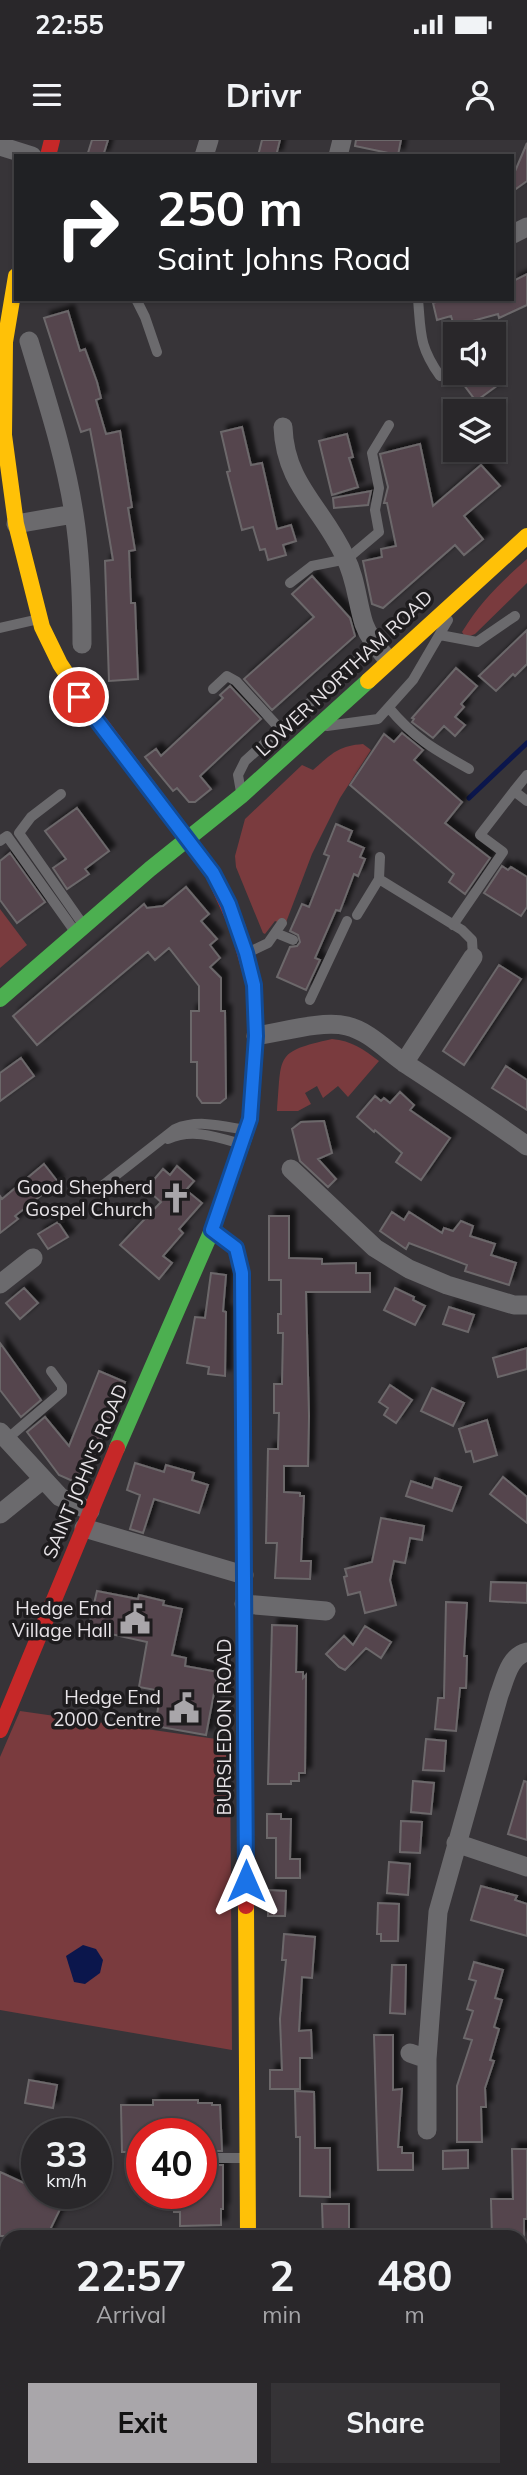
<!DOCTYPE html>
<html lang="en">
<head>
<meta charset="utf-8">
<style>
	body { margin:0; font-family:Mulish,sans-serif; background:#353336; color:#f1f3f6; height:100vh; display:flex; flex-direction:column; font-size:26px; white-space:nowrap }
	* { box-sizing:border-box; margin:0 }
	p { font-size:23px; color:#a5a5a8 }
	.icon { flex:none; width:38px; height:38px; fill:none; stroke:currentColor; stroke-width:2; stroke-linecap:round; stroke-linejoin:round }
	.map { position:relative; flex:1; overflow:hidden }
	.drawer { position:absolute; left:0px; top:2090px; width:528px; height:247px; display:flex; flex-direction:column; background:#29272a; border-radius:21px 21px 0 0; box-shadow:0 2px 5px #0004,0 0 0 2px #454447 }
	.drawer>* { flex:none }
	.banner { position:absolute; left:14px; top:14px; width:500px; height:147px; border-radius:0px; box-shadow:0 2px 5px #0004,0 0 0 2px #454447; background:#202124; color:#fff; overflow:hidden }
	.fabs { position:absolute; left:443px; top:182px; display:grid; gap:14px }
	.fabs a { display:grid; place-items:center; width:63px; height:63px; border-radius:0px; background:#29272a; box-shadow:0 2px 5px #0004,0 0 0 2px #454447; font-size:35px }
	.speed { position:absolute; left:21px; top:1978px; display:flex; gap:14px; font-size:35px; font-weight:700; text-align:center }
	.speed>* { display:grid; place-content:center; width:91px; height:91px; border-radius:50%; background:#29272a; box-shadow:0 2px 5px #0004,0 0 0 2px #454447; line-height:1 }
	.speed small { font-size:18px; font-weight:400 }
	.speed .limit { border:10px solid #d22; background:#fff; color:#111 }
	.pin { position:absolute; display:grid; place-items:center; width:60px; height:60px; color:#fff; margin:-30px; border:4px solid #fff; border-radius:50%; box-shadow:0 2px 7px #0007 }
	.me { position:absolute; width:77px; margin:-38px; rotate:0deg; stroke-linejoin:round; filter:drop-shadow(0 0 5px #0008) }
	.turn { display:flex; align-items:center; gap:24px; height:147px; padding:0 28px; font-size:32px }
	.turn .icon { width:91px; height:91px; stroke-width:2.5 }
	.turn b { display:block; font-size:49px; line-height:60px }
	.eta { display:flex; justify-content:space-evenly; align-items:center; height:119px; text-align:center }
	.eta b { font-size:42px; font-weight:700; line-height:49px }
	.button { display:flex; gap:14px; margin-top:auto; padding:14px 28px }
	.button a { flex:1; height:80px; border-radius:0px; background:#a9a6aa; color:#111; font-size:28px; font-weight:700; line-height:80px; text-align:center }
	.button a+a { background:#353336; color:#f1f3f6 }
	.status { display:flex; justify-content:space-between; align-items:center; height:49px; padding:0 35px; background:#29272a; direction:ltr }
	.status svg { height:19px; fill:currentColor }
	header { display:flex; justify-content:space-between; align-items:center; height:91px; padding:0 28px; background:#29272a; font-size:32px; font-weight:700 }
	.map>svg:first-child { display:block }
	.green { fill:#7a3b3e }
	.water { fill:#0b164c }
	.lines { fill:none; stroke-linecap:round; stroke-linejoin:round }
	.stream { stroke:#0b164c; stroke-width:5 }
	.building { fill:#54444d; stroke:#6c686b; stroke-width:2; filter:url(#shadow) }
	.lane { stroke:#6b6a6d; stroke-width:10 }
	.street { stroke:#6b6a6d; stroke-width:19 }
	.fast { stroke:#4caf50; stroke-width:16 }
	.slow { stroke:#ffc107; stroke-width:16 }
	.jam { stroke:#c62828; stroke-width:16 }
	.route-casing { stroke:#114b97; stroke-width:18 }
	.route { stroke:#1a73e8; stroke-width:12 }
	.labels { text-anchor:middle; stroke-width:7; stroke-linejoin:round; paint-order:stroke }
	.street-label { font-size:19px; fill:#e7e3e7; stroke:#1e1c1e }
	.poi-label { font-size:19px; fill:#e7e3e7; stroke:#1e1c1e; text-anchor:end }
</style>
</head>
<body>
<div class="status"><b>22:55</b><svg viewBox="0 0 49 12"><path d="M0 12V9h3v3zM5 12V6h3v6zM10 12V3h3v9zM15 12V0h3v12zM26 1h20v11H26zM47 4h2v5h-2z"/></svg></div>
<header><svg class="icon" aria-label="menu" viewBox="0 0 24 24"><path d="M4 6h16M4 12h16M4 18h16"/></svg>Drivr<svg class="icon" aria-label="person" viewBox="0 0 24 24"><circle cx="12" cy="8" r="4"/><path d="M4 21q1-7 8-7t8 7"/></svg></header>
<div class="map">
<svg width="527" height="2335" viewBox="0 0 527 2335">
	<defs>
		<filter id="shadow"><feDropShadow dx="6" dy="-6" stdDeviation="2" flood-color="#0009"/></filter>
	</defs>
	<rect width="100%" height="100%" fill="#373438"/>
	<path class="green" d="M527,419V443L475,494L470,496L464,495L462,492C481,461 500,443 527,419Z
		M363,604L371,610L340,658L312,714L285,785L275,781L265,794L263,793L236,727L235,716L245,679L302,625L313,630C332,614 337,606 363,604Z
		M0,769L27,805L0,828Z
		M332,899C352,901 363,909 379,921L348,957L338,946L323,958L317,946L305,953L311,964L298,971H277C282,915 274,912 332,899Z
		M20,1571L230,1601L232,1910L0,1870V1617Z"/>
	<path class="water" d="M83,1805L96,1809L103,1820L100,1833L85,1844L74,1842L66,1816Z"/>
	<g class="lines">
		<path class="stream" d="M469,658L527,603"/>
	</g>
	<path class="building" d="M92,0H108L103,16H87Z
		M262,0H280L276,16H258Z
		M356,0H401L398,15L355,6Z
		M527,3V41L513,51V36Z
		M527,134V165L499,178L498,174L454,186L451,176L437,180L433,163L446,159H513V141Z
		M68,171L80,211L85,209L97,242L101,258L96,260L106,294L120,291L132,367L128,368L135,410L129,411L131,463H135L138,539L109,541L105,421L113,420L98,331L90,289L81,292L44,178Z
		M455,233H489L498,245L476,261Z
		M242,287L251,325L262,323L277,389L291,385L296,401L283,405L286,415L268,420L265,409L260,410L253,387L242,390L227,332L230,331L221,292Z
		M347,294L353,317L349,318L358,347L332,355L319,301Z
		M420,304L433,366L481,325L500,346L464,376L483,399L464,415L455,405L383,468L372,464L363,421L382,417L381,409L396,406L387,363H384L388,347L380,314Z
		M371,351L368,365L334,368L333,358Z
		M312,436L350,478L355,496L272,570L244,539L314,477L292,454Z
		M527,490V524L515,536L513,534L496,551L479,536Z
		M456,528L477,546L461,564L464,567L455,577L465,585L455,596L444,586L433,598L412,582L414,579L412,578Z
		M230,546L261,579L200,636L211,649L195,662H189L177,648L173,651L145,617L156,609L161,616L223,558L220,555Z
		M402,593L423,610L414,620L462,662L445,683L490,718L465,754L449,742L454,734L350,645L384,594L394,602Z
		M77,668L109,711L85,729L89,734L67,749L53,728L66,719L45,691Z
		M336,684L352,691L348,701L364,708L360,717L365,719L358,736L354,734L340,771L336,770L315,818L320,820L306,850L277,837L290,807L297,806L300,802L298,795L290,791L302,764L309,767L329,716L324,714Z
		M10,713L45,762L17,783L0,760V721Z
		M502,726L508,730L511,727L527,737V767L521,776L484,753Z
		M186,747L209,774L201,781L217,799L210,805L220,818L210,827L221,838V871H225L226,958L220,963H202L197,956V922H191V871H199V846L169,808L155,820L148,812L37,905L13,876L144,764L147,768L163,766Z
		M499,825L521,839L464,925L443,911Z
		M21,918L34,936L0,961V933Z
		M506,926L527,940V970L492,948Z
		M400,952L414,965L410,970L450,998L421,1040L396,1022L402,1013L375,990L374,992L357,977L375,956L381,961L384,958L390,963Z
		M324,981L332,1013L318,1019L336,1039L328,1047L300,1021L292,989L301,982Z
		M44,1024L58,1042L15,1076L18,1079L0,1093V1056L2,1059Z
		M177,1026L194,1041L186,1050L202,1063L179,1089L183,1093L163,1116L172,1123L159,1139L120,1105L161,1062L146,1049L163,1029L170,1035Z
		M392,1072L404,1080L409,1072L442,1093L444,1088L453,1091L461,1081L473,1086L470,1096L495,1104L491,1115L516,1123L509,1145L465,1131L467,1125L409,1103L406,1109L380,1091Z
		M269,1076H289V1118L322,1119V1124L356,1123V1133H370V1152H306L309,1276L308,1326H284V1352L300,1353V1356H304L301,1421H311L310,1439L275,1438L277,1403H266L268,1309H278L279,1273H274V1244H282L283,1193H278V1174H281V1140H269Z
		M58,1082L68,1097L48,1109L38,1094Z
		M211,1133L226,1135L223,1171L226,1172L225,1236L208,1234L209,1227L187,1223L195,1177L205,1178Z
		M24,1148L38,1163L20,1179L6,1163Z
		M395,1148L414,1157L413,1160L425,1166L415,1185L384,1170Z
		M449,1167L474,1175L468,1192L443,1184Z
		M0,1203L41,1260L21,1277L0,1250Z
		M527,1208V1229L498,1237L493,1218Z
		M99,1231L125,1242L103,1296L84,1335L75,1342L59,1335L27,1292L45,1277L69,1306Z
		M390,1245L412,1260L396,1283L384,1275L388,1268L379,1262Z
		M432,1248L464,1263L453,1286L421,1271Z
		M487,1280L497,1315L474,1322L471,1311L466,1312L459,1289Z
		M135,1323L164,1332L166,1325L194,1333L192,1340L208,1345L199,1373L154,1359L143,1393L130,1389L140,1355L127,1350Z
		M503,1337L527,1357V1383L490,1354Z
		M435,1338L461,1347L452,1371L406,1356L411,1341L432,1348Z
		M381,1378L424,1386L422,1400L410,1398L405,1423L394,1421L390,1440L396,1465L365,1473L360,1452L348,1455L344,1437L347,1436L345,1429L372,1422Z
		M491,1442L527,1443V1463L490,1461Z
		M97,1451L138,1459L139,1455L164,1461L163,1465L182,1469L172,1515L186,1518L185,1526L218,1532L206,1595L155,1586L161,1551L139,1547L147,1502L88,1489Z
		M446,1462L467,1463L464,1516H467L466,1548H460L456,1591L435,1589L438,1558H444Z
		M272,1485L297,1486L296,1532H303V1538L306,1535L305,1633H299V1641H291V1644H268Z
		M365,1486L391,1502L381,1518L366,1508L345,1530L339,1527L326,1514L344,1496L353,1505Z
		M426,1599L446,1601L444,1631L423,1630Z
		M413,1641L434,1643L431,1674L411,1672Z
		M524,1641L527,1642V1700L508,1694Z
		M267,1674H281V1679H291L290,1719H300V1738H276V1698H267Z
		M401,1681L422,1682L420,1713L400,1712Z
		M389,1722L410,1724L408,1755L387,1753Z
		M481,1746L517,1756L515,1760L527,1764V1796L471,1780Z
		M268,1750L286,1751L285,1776H268Z
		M378,1763L399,1764L398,1801H381V1794H377Z
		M284,1794L315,1797L312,1838L302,1837L299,1891L311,1890L312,1918H300V1949H270V1930H282L280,1879L286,1820H282Z
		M474,1822L503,1830L495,1858L502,1860L494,1887L499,1889L490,1920L494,1921L485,1948L486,1967H481L482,2002H457V1946L472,1900L464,1898L473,1871L467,1869L476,1841L469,1839Z
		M392,1825H406L405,1874L390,1873Z
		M374,1895H393V1950L402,1949L398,2007H402V2013H413V2030H378Z
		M29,1940L57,1945L53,1968L25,1963Z
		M295,1951L314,1952L315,2008H330V2057L300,2056V1997H296Z
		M153,1960H198V1963H212V1965H220L222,2011H201V1993H142V2007H137V2012H122L121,1965H153Z
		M512,2009H527V2079H524V2096H492L491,2059H513Z
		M468,2010V2028L443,2029V2011Z
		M201,2025H223V2069H221V2085L180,2086V2072H174V2053H201Z
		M0,2032L37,2049V2053H46L64,2061L47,2096H0Z
		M322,2064H349V2096H323Z"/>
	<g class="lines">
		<path class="lane" d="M136,159L145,177L157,212
			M418,159C421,194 419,206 440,236
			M290,443L312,426L347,419L379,392L375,370L379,348L372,313L389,285
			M0,488L39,479
			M440,495L477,502L515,476
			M213,549L227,536L236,541L280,589
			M389,568C414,598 435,610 469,629
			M327,586L378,579L413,540L448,480
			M527,635L514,651L527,661
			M241,652L238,635L245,621L375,504
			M61,654L31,677L19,693L84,786
			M0,701L7,696L76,793
			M379,739L462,790L472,800L473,817
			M357,775L379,739L380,717
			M453,785L503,712L480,695L514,651
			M276,793L293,800
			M247,813L268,803L282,783
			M310,860L347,781
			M168,999C192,988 217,997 241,1004
			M97,1050L175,989C198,979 222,986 246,990
			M7,1299L62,1252V1246L51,1231
			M201,2018H246"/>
		<path class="street" d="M0,6L32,16
			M204,16L209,0
			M338,16L342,0
			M513,94L527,87
			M29,201C46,258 65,315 74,374C81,417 82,460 82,504
			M283,287C285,345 323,368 345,417C356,438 357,462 364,484C369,498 379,509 388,520
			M16,384L74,374
			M256,896C283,892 322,880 347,886C369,891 388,912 406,924C447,951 487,977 527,1006
			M404,923L473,817
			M291,1029L375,1108L409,1129L447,1145L514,1165H527
			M0,1144L33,1118
			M0,1292L60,1357L90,1371
			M0,1374L42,1340
			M84,1388L244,1435
			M244,1464L326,1471
			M456,1703L527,1727
			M410,1913L427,1919
			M427,1990V1919L438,1772L499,1555C505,1540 509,1516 527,1512
			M522,2227L527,2215
			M472,2335L475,2329"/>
		<path class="fast" d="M0,859L150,729L241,656L368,541
			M117,1308L212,1090L245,995"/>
		<path class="slow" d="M16,136L5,202L4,295L16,384L42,487L60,524L94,575
			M368,541L527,396
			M212,1090L236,1108L242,1133L244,1508
			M246,1766L248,2096"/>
		<path class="jam" d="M48,16L52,0
			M94,575L213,733L238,788L254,845L256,896L250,979L245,995
			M244,1508L246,1766
			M0,1590L117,1308
			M251,2329V2335"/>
	</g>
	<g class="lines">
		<g class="route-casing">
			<path id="route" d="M79,557L213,733L229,764L246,813L254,845L256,896L250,979L212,1090L236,1108L242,1133L246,1741"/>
		</g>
		<use href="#route" class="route"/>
	</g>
	<defs>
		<g id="church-bare" transform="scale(2.415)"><path d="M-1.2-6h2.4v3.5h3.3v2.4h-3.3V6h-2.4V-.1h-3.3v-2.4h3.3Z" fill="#a9a6aa" stroke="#1e1c1e" stroke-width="2.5" paint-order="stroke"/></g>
		<g id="civic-bare" transform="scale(2.415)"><path d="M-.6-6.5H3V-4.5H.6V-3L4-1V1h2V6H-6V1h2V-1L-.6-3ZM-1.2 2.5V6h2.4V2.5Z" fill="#a9a6aa" stroke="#1e1c1e" stroke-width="2.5" paint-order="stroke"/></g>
	</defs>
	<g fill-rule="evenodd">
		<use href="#church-bare" x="176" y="1058"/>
		<use href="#civic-bare" x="135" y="1479"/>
		<use href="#civic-bare" x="184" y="1568"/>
	</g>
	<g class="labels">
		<g class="street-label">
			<text transform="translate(344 533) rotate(-43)" y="7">LOWER NORTHAM ROAD</text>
			<text transform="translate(85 1331) rotate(-67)" y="7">SAINT JOHN'S ROAD</text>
			<text transform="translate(224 1587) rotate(-90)" y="7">BURSLEDON ROAD</text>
		</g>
		<g class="poi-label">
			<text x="153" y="1054">Good Shepherd<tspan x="153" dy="22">Gospel Church</tspan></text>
			<text x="112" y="1475">Hedge End<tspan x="112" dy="22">Village Hall</tspan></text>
			<text x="161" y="1564">Hedge End<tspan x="161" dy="22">2000 Centre</tspan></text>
		</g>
	</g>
</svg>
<div class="fabs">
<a><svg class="icon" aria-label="sound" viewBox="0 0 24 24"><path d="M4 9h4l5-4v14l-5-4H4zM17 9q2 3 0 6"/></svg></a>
<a><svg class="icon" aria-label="layers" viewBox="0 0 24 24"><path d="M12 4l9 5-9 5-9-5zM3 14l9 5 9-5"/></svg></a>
</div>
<div class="speed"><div>33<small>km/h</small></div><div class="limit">40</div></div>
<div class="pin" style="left:79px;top:557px;background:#d93025"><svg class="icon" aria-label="arrive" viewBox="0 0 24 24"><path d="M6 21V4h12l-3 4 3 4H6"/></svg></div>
<svg class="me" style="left:246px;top:1741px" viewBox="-20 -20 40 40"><path d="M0-17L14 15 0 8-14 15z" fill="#1a73e8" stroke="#fff" stroke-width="4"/></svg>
<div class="banner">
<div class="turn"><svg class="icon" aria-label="right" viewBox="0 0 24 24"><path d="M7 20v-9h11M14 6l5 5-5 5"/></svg><div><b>250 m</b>Saint Johns Road</div></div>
</div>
<section class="drawer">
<div class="eta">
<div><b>22:57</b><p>Arrival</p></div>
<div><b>2</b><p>min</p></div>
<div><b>480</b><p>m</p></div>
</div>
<div class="button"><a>Exit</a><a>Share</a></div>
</section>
</div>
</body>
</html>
